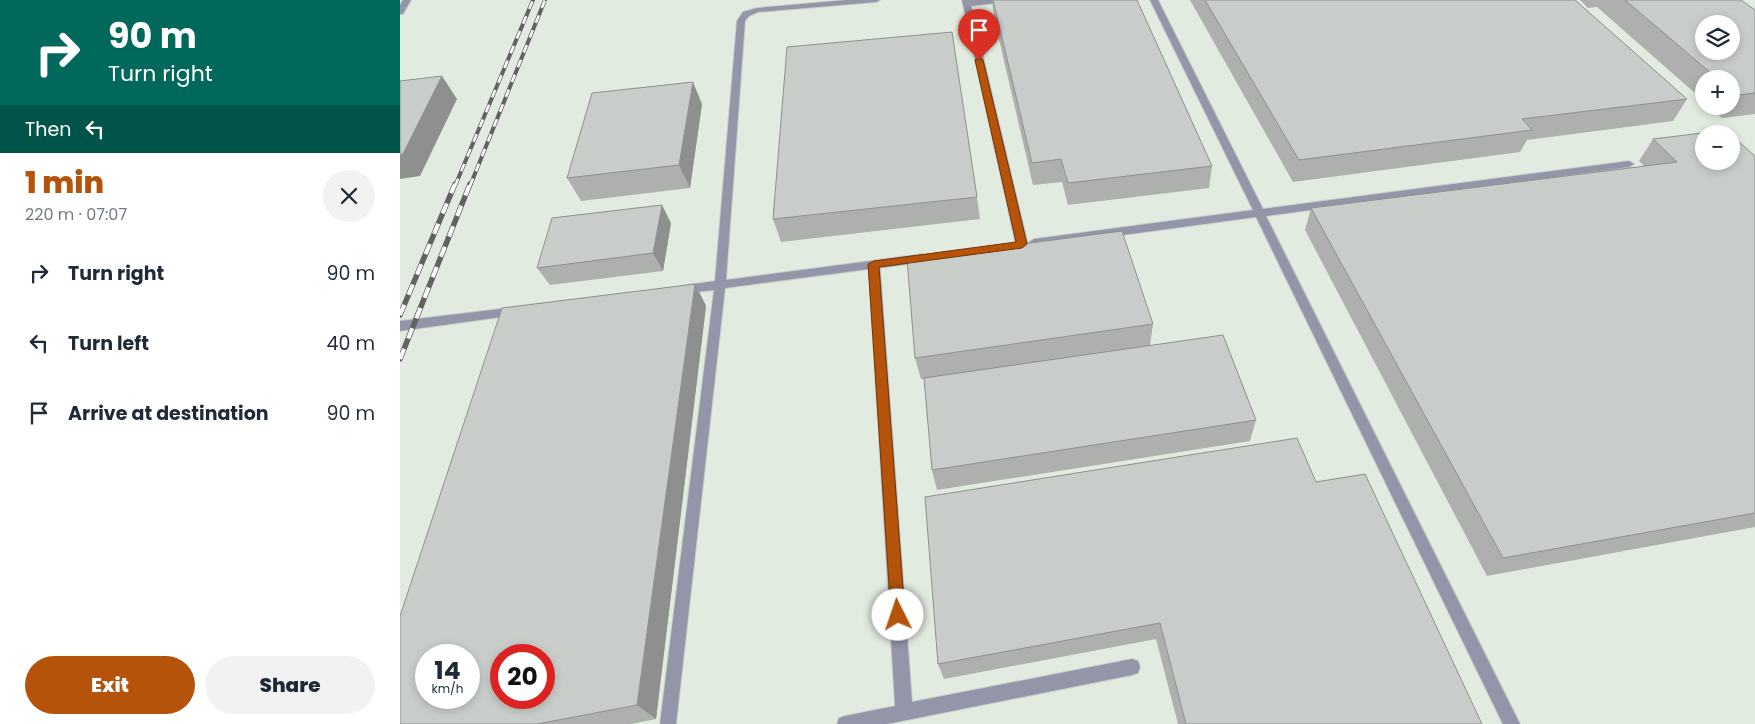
<!DOCTYPE html>
<html lang="en">
<head>
<meta charset="utf-8">
<style>
	body { margin:0; font-family:Poppins,sans-serif; background:#f2f2f3; color:#1f2937; height:100vh; display:flex; flex-direction:column; font-size:19px; white-space:nowrap }
	* { box-sizing:border-box; margin:0 }
	p { font-size:16px; color:#747a83 }
	.icon { flex:none; width:28px; height:28px; fill:none; stroke:currentColor; stroke-width:2; stroke-linecap:round; stroke-linejoin:round }
	.map { position:relative; flex:1; overflow:hidden }
	.panel { display:flex; flex-direction:column; background:#fff; width:400px }
	.panel>* { flex:none }
	.guide { background:#00695c; color:#fff; overflow:hidden }
	.tools { position:absolute; left:1295px; top:15px; display:grid; gap:10px }
	.tools a { display:grid; place-items:center; width:45px; height:45px; border-radius:50%; background:#fff; box-shadow:0 2px 8px #0003; font-size:25px }
	.speed { position:absolute; left:15px; top:644px; display:flex; gap:10px; font-size:25px; font-weight:700; text-align:center }
	.speed>* { display:grid; place-content:center; width:65px; height:65px; border-radius:50%; background:#fff; box-shadow:0 2px 8px #0003; line-height:1 }
	.speed small { font-size:12px; font-weight:400 }
	.speed .limit { border:8px solid #d22; background:#fff; color:#111 }
	.pin { position:absolute; display:grid; place-items:center; width:42px; height:42px; color:#fff; margin:-51px -21px; border-radius:50% 50% 50% 0; rotate:-45deg; box-shadow:0 0 5px #0007 }
	.pin .icon { rotate:45deg }
	.me { position:absolute; width:55px; margin:-28px; rotate:356deg; stroke-linejoin:round; filter:drop-shadow(0 0 4px #0008) }
	.turn { display:flex; align-items:center; gap:18px; height:105px; padding:0 25px; font-size:22px }
	.turn .icon { width:65px; height:65px; stroke-width:2.5 }
	.turn b { display:block; font-size:35px; line-height:42px }
	.then { display:flex; align-items:center; height:48px; padding:0 25px; background:#0003; gap:10px; font-size:19px }
	.round { display:grid; place-items:center; flex:none; width:52px; height:52px; border-radius:26px; background:#f2f2f3 }
	.summary { display:flex; align-items:center; justify-content:space-between; height:85px; padding:0 25px }
	h1 { font-size:30px; font-weight:800; line-height:38px; color:#b45309 }
	.cta { display:flex; gap:10px; margin-top:auto; padding:10px 25px }
	.cta a { flex:1; height:58px; border-radius:30px; background:#b45309; color:#fff; font-size:20px; font-weight:800; line-height:58px; text-align:center }
	.cta a+a { background:#f2f2f3; color:#1f2937 }
	ul { padding:0; list-style:none }
	li { display:flex; align-items:center; gap:15px; height:70px; padding:0 25px }
	li div { flex:1 }
	li b { display:block; font-size:19px }
	li em { font-style:normal }
	main { display:flex; flex:1; min-height:0 }
	.map>svg:first-child { display:block }
	.built { fill:#e2ebe0; fill-rule:evenodd }
	.lines { fill:none; stroke-linecap:round; stroke-linejoin:round }
	.minor-casing { stroke:#cbcecb; stroke-width:2 }
	.minor { fill:#9395a8; fill-rule:evenodd }
	.rail-far1-casing { stroke:#616361; stroke-width:4 }
	.rail-casing { stroke:#616361; stroke-width:5.5 }
	.rail-far1 { stroke:#fff; stroke-width:2.5; stroke-dasharray:8; stroke-linecap:butt }
	.rail { stroke:#fff; stroke-width:4; stroke-dasharray:11; stroke-linecap:butt }
	.wall { fill:#adb0ad }
	.shaded-wall { fill:#8d908d }
	.building { fill:#c9cdc9; stroke:#8d908d; fill-rule:evenodd }
	.route { fill:#b45309; stroke:#753606 }
</style>
</head>
<body>
<main>
<section class="panel">
<div class="guide">
<div class="turn"><svg class="icon" aria-label="right" viewBox="0 0 24 24"><path d="M7 20v-9h11M14 6l5 5-5 5"/></svg><div><b>90 m</b>Turn right</div></div>
<div class="then">Then<svg class="icon" aria-label="left" viewBox="0 0 24 24"><path d="M17 20v-9H6M10 6l-5 5 5 5"/></svg></div>
</div>
<div class="summary"><div><h1>1 min</h1><p>220 m · 07:07</p></div><a class="round"><svg class="icon" aria-label="close" viewBox="0 0 24 24"><path d="M6 6l12 12M18 6L6 18"/></svg></a></div>
<ul>
<li><svg class="icon" aria-label="right" viewBox="0 0 24 24"><path d="M7 20v-9h11M14 6l5 5-5 5"/></svg><div><b>Turn right</b></div><em>90 m</em></li>
<li><svg class="icon" aria-label="left" viewBox="0 0 24 24"><path d="M17 20v-9H6M10 6l-5 5 5 5"/></svg><div><b>Turn left</b></div><em>40 m</em></li>
<li><svg class="icon" aria-label="arrive" viewBox="0 0 24 24"><path d="M6 21V4h12l-3 4 3 4H6"/></svg><div><b>Arrive at destination</b></div><em>90 m</em></li>
</ul>
<div class="cta"><a>Exit</a><a>Share</a></div>
</section>
<div class="map">
<svg width="1355" height="724" viewBox="0 0 1355 724">
	<rect width="100%" height="100%" fill="#f1f4f0"/>
	<path class="built" d="M0,0H1355V724H0ZM1304,24H1331V51H1304ZM1304,79H1331V106H1304ZM1304,134H1331V161H1304ZM26,655H69V698H26ZM101,655H144V698H101Z"/>
	<g class="lines">
		<g class="minor-casing">
			<path id="minor" d="M3,0H11L3,14H0V5Z
				M447,0H480L476,2L358,12L349,16L345,21L326,280L523,254L529,258L523,262L480,268L512,702L732,659L738,661L740,667L738,673L732,675L487,724H437L439,718L445,716L495,706L469,269L325,288L276,724H260L314,290L280,294L274,290L280,286L315,281L337,21L343,12L357,8Z
				M562,0H610L606,2L571,6L628,245L622,249L616,245Z
				M750,0H758L863,209L1229,161L1234,164L1229,167L866,216L1120,724H1103L856,217L634,247L628,243L634,239L853,210Z
				M116,307L122,311L116,315L0,331V321Z"/>
		</g>
		<use href="#minor" class="minor"/>
		<g class="rail-far1-casing">
			<path id="rail-far1" d="M55,186L133,0
				M70,186L145,0"/>
		</g>
		<g class="rail-casing">
			<path id="rail" d="M0,315L55,184
				M0,359L70,184"/>
		</g>
		<use href="#rail-far1" class="rail-far1"/>
		<use href="#rail" class="rail"/>
	</g>
	<path class="wall" d="M592,0H737L812,166L809,188L668,205L662,182L633,185L594,18Z
		M790,0H1175L1287,99L1273,121L1127,140L1120,152L893,182Z
		M1180,0H1341L1355,10V114L1322,118L1309,106H1331V79H1304V101L1197,7L1188,8Z
		M302,104L290,188L181,201L167,178Z
		M1253,139L1355,156V527L1087,576L905,230L911,208L1244,166L1239,161Z
		M577,197L580,219L381,242L373,219Z
		M271,223L263,271L150,285L137,268Z
		M295,284L306,306L256,719L231,724H0Z
		M753,324L750,346L856,420L850,441L537,490L532,470L524,379H521L515,358Z
		M916,482L1082,724H778L756,639L544,679L538,664Z"/>
	<path class="shaded-wall" d="M42,76L57,99L20,176L0,179V154Z
		M293,82L302,104L290,188L279,165Z
		M262,205L271,223L263,271L253,253Z
		M295,284L306,306L256,719L237,705Z"/>
	<path class="building" d="M593,0H737L812,166L668,183L661,159L632,163Z
		M805,0H1175L1287,99L1122,119L1132,130L899,160Z
		M1225,0H1341L1355,10V93L1338,95L1331,89V79H1318ZM1304,24H1331V51H1304Z
		M552,32L577,197L373,219L387,47Z
		M42,76L3,154H0V81Z
		M293,82L279,165L167,178L192,93Z
		M1326,130L1330,134H1304V161H1331V135L1355,156V513L1103,558L911,208L1277,162L1253,139Z
		M262,205L253,253L137,268L152,218Z
		M722,231L753,324L515,358L507,259Z
		M295,284L237,705L137,724H0V616L102,308ZM26,655H69V698H26ZM101,655H144V698H101Z
		M823,335L856,420L532,470L524,378Z
		M897,438L916,482L965,474L1082,724H786L760,623L538,664L525,497Z"/>
	<path class="route" d="M579,57L583,60L627,244L622,248L479,267L505,615L503,619L498,621L493,619L491,615L468,264L474,261L616,242L575,60Z"/>
</svg>
<div class="tools">
<a><svg class="icon" aria-label="layers" viewBox="0 0 24 24"><path d="M12 4l9 5-9 5-9-5zM3 14l9 5 9-5"/></svg></a>
<a>+</a>
<a>−</a>
</div>
<div class="speed"><div>14<small>km/h</small></div><div class="limit">20</div></div>
<div class="pin" style="left:579px;top:60px;background:#d93025"><svg class="icon" aria-label="arrive" viewBox="0 0 24 24"><path d="M6 21V4h12l-3 4 3 4H6"/></svg></div>
<svg class="me" style="left:498px;top:615px" viewBox="-20 -20 40 40"><circle r="19" fill="#fff"/><path d="M0-13L10 11 0 6-10 11z" fill="#b45309"/></svg>
</div>
</main>
</body>
</html>
